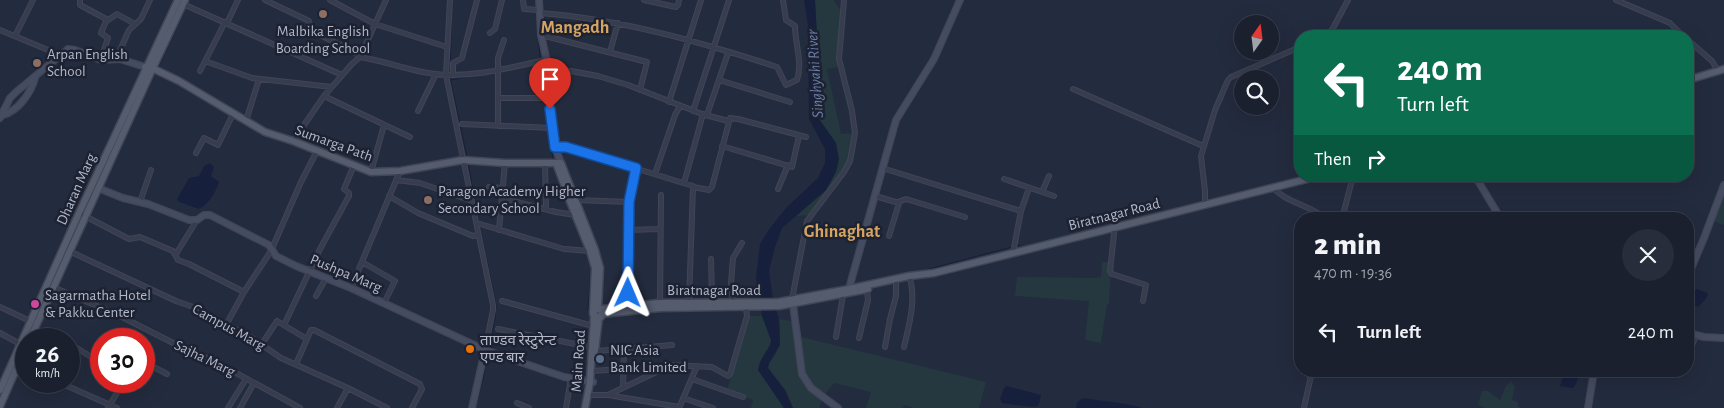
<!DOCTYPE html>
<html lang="en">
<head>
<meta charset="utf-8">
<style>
	body { margin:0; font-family:"Alegreya Sans","Noto Sans Devanagari",sans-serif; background:#272d3a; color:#f1f3f6; height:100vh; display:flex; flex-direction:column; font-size:19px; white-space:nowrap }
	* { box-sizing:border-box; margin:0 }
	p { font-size:16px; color:#9fa3aa }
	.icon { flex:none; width:28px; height:28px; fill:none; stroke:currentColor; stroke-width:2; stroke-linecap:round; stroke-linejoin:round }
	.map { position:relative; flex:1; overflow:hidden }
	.details { position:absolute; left:1294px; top:212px; width:400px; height:165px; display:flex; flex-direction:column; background:#1a202e; border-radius:20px; box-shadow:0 5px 20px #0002,0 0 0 1px #383e4a }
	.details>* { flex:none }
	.guide { position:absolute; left:1294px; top:30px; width:400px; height:152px; border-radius:20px; box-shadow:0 5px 20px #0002,0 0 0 1px #383e4a; background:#0b6e4f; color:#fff; overflow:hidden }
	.needle { width:32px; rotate:14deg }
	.tools { position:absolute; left:1234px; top:15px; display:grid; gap:10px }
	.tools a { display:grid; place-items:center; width:45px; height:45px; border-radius:50%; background:#1a202e; box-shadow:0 5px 20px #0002,0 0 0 1px #383e4a; font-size:25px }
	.speed { position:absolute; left:15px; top:328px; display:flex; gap:10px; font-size:25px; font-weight:700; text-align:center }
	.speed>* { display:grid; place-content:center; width:65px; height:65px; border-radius:50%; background:#1a202e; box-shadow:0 5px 20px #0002,0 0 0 1px #383e4a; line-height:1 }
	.speed small { font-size:12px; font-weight:400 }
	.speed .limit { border:8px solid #d22; background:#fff; color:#111 }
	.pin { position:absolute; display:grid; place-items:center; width:42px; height:42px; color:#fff; margin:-51px -21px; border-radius:50% 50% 50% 0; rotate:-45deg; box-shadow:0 0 5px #0007 }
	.pin .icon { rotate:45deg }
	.me { position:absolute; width:55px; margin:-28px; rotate:1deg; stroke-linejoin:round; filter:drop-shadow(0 0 4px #0008) }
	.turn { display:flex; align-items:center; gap:18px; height:105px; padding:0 20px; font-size:22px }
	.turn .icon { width:65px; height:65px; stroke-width:2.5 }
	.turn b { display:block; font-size:35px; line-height:42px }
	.then { display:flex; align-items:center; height:48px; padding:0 20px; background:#0003; gap:10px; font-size:19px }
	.round { display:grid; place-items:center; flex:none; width:52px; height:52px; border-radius:26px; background:#272d3a }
	.headline { display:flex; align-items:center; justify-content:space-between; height:85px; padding:0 20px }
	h1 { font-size:30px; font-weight:800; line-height:38px }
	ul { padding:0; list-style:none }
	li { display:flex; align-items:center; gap:15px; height:70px; padding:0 20px }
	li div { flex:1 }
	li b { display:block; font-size:19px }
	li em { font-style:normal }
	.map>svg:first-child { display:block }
	.green { fill:#25383f }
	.water { fill:#16203c }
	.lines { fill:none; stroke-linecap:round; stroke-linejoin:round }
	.stream { stroke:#16203c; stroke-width:1 }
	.street-casing { stroke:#404656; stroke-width:6 }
	.secondary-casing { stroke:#404656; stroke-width:8 }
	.primary-casing { stroke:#404656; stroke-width:9 }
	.street { stroke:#373d4e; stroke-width:4 }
	.secondary { stroke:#454c61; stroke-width:5.5 }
	.primary { stroke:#555c6e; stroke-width:6 }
	.route-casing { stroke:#114b97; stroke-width:12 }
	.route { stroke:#1a73e8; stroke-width:9 }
	.education-dot { fill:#8d6e63; stroke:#1c2232; stroke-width:2 }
	.hotel-dot { fill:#d1479c; stroke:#1c2232; stroke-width:2 }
	.food-dot { fill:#e8710a; stroke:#1c2232; stroke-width:2 }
	.service-dot { fill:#5c6f8a; stroke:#1c2232; stroke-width:2 }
	.labels { text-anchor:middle; stroke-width:5; stroke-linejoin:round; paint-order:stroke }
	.poi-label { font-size:15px; fill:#b3b8c9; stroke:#1c2232; text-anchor:start }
	.street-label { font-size:15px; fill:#b3b8c9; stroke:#1c2232 }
	.water-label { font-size:16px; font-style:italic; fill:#6b7da8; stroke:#1c2232 }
	.quarter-label { font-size:18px; font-weight:bold; fill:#d6a461; stroke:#1c2232 }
</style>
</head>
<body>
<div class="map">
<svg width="1724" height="408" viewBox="0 0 1724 408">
	<rect width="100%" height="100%" fill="#232b3e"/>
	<path class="green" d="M815,0H834L843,15L840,67L827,69L841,134L855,133L850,161L810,215L796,216L826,190L836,143L819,119V73Z
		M1724,194V225L1713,221Z
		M1102,262H1110C1110,276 1110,290 1109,304H1107L1101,343L1085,340L1089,301L1015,296L1017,277L1095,278L1101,277Z
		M747,316H762L771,340V345L760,362L758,370L784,408H751L753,400L727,391Z
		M779,319L796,322L797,336L986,382L979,408H914L904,405L903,408H866L871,392L834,383L823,397L819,408H793L785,390L768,368C769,362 773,359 776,353C781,343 780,330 779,319Z
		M1528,371H1556L1551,375L1529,378Z
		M1511,381L1515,386L1512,400L1518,402V407L1523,408H1485L1478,405L1482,391H1488L1500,400L1506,386Z"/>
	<path class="water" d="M804,0H815L819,73V119L836,143L839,159L836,172L826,190L782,228L775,247L769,271L773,299L779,319L780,345L769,363L768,368L785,390L793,408H784L758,370L760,362L770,345L771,340L762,316L756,278L760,244L770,228L787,207L818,178L825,163V149L809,119L808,26Z
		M210,163L214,167L211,176L219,182C216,192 208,205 199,209L179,202L177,199L189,178L199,176L204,166Z
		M1697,289L1707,293L1708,295L1705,300L1698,307L1690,304L1695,290Z
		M1568,371L1574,372L1578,378L1576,384L1573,388L1560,386L1564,373Z
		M1007,386L1041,395C1040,398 1040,404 1038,406C1034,408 1009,404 1002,403L1000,399L1004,388Z
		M1085,398C1104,402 1124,402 1142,408H1076L1077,403L1081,399Z"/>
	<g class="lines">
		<path class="stream" d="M536,7V0
			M536,14L540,57
			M158,68L186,8
			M542,68L546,92V114
			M450,74L452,0
			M450,77L467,157
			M451,80L467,77
			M150,83L154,75
			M550,139L553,160
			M468,163L479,222
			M113,165L140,105
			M564,189L567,197
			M480,227L496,305L495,319L489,348
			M1017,246L1021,245
			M914,273L1012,247
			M588,310L591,266
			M475,408L484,375L487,355"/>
		<g class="street-casing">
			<path id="street" d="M80,0V5L108,20L117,14L135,24
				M265,0L309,21L312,31L354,52L360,57L386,0
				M330,0L375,24L447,47
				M450,0L446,75L493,305V310L485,350
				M523,0L524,9L539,10
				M644,0L676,7L678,5L679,0
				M1616,0L1670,23L1683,36
				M183,4L342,75
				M540,13C620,19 701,42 777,67L786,85L797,80C803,63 795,44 795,26L786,20L783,0
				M107,19L101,33L108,38L104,50L117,55
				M227,23L238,0
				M0,30L60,55
				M490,33L495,29L502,0
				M541,35L647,62L640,90
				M15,36L33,0
				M1323,36L1332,30L1348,0
				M1688,40L1712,61L1718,71
				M610,52L618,23
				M116,59L129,30L141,19L150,0
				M205,61L252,78L332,87
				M200,71L225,22
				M453,75V63L462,58L477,0
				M550,75L571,71L598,76L628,85L702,114L728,121
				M719,80L790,102
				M1073,89L1203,146
				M324,96L410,137
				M498,98H543
				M669,102L701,0
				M418,111L436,74
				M693,111L729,0
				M707,115L728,53
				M246,121L259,79
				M462,124L552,128
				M498,126V58L504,40
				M293,141L324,96L352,64L360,57C385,61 410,71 435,74C472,78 509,68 545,60
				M722,146L792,167L799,136
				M555,147H566L693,186L689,302
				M196,153L204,138L218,145L233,114
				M545,163L546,209
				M882,168L1021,211
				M371,172L384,125
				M655,174L675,115L680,106
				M1004,179L1054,196
				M396,180L420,183L472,201
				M684,183L703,114
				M489,187L503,188
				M693,187L709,190L712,187L730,118L738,119L806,137
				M1273,188C1287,203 1311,205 1326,219
				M778,189L788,165
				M1042,192L1049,176
				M389,196L418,213L473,236L477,235L478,232
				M875,196L899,203L889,236
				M502,198L556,212L575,215
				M576,200L629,202
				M140,202L151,170
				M898,202L906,199L965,217
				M1205,204V191L1201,156L1215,110L1228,80L1231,77L1300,47
				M79,213L129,239L140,237L173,251L178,260L189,264L244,292
				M1342,219L1353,176
				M477,223L564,249L590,251
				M1113,228L1114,234L1110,271L1112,274L1146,285L1143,301
				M499,230L505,163
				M629,230L660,229
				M69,251L176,301L196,308L217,321L245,333L281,358L348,388L387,408
				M1013,253L1021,211L1029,188
				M176,254L197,220
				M711,259L712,302
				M362,262L395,281L384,303
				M53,287L120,316L177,345L218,363L300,408
				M351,288L400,171
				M316,296L326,278
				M792,299L807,221L844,172L850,161L853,145L855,133L852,111L839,59L844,0
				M502,301L593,326
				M733,302L731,283L733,258L742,243
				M660,303L661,195
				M628,306L629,202L636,168
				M0,307L30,321
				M226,325L244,292L271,251L301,182L317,151
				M284,325L320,249L349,196V193L344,189L354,165
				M498,329L591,347
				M0,333L20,344
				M836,337L843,295
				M859,338L868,300L867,289
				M262,344L277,321L307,339
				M75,347L101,363
				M885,347L890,319L896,296V282
				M904,347C909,325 917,298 909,276
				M624,349L672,345
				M595,351L624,349L623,387
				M1688,354L1696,336
				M144,362L167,374
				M296,364L311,330H314L420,384L422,389L412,408
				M19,365L26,369
				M591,371L623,369
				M692,379L743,397
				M56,381L117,408
				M591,395H608L671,365L712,367L728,376L730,374L747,316L746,308
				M608,395L679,407
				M683,398L713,408
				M517,403L529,408
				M108,408L124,381
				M228,408L246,379
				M240,408L254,383
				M337,408L348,388
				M566,408L571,378
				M679,408L697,366
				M1304,408L1312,371"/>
		</g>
		<g class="secondary-casing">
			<path id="secondary" d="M539,0L541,35L550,75V109L552,128L555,147L561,163
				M3,115C18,111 31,93 35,78
				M0,118L10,98L16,92L68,49L75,50L101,60L120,59L145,67
				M1475,176L1501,219
				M98,188L123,198L148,204L189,220H197L204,215H210L269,245L276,256L296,266L351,288L485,350L564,377L593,382
				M1688,276L1704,238L1724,185
				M848,292L896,120L934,59L960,0
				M793,304L802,374L811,388L838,408
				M1688,333L1704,337L1724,338
				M472,408L485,350
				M1588,408L1594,371"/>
		</g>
		<g class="primary-casing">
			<path id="primary" d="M145,67L152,68L179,81L265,132L293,141L371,172L400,171L463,160L505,163H561L595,250L600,268L598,308
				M1688,80L1724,69
				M556,163L565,187
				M569,199L590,251L595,268L593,312V314L597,317H601L603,314L599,308L593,311
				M601,309L660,303L779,302L849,289L909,276L934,273L1319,176
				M603,314L660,308L779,306L868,289
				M30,339L151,72L185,0
				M595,351L599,317
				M0,390L79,213L178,0
				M0,406L26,347
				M585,408L590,382L594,316"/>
		</g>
		<use href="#street" class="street"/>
		<use href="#secondary" class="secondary"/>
		<use href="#primary" class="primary"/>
	</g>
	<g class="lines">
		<g class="route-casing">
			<path id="route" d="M550,109L555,147H566L636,168L629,202L628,293"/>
		</g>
		<use href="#route" class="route"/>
	</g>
	<g class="education-dot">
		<circle cx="323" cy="14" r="5"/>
		<circle cx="37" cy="63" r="5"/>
		<circle cx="428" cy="200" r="5"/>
	</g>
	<circle class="hotel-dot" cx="35" cy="304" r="5"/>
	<circle class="food-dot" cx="470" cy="349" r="5"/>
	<circle class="service-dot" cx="600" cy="359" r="5"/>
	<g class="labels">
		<g class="poi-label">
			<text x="323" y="36" text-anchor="middle">Malbika English<tspan x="323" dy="17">Boarding School</tspan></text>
			<text x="47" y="59">Arpan English<tspan x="47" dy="17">School</tspan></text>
			<text x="438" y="196">Paragon Academy Higher<tspan x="438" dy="17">Secondary School</tspan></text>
			<text x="45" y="300">Sagarmatha Hotel<tspan x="45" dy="17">&amp; Pakku Center</tspan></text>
			<text x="480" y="345">ताण्डव रेस्टुरेन्ट<tspan x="480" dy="17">एण्ड बार</tspan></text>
			<text x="610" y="355">NIC Asia<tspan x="610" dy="17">Bank Limited</tspan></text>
		</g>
		<g class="street-label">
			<text transform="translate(334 143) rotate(20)" y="5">Sumarga Path</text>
			<text transform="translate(76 189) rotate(-66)" y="5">Dharan Marg</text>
			<text transform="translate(1114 214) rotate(-14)" y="5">Biratnagar Road</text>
			<text transform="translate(346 273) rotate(23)" y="5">Pushpa Marg</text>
			<text x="714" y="295">Biratnagar Road</text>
			<text transform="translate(229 327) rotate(29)" y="5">Campus Marg</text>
			<text transform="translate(205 358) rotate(26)" y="5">Sajha Marg</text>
			<text transform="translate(578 361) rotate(-86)" y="5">Main Road</text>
		</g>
		<g class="water-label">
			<text transform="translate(814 74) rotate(-94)" y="6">Singhyahi River</text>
		</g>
		<g class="quarter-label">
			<text x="575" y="33">Mangadh</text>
			<text x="842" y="237">Ghinaghat</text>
		</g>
	</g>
</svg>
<div class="tools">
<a><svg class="needle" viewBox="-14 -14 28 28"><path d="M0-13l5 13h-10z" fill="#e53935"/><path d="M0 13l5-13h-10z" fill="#9fa3aa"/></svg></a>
<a><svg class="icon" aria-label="search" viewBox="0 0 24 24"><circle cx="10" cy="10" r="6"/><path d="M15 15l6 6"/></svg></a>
</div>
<div class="speed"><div>26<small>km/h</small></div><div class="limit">30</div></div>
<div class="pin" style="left:550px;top:109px;background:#d93025"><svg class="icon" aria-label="arrive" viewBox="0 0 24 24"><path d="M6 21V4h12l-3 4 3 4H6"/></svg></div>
<svg class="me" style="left:628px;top:293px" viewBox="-20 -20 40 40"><path d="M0-17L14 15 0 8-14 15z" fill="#1a73e8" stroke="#fff" stroke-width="4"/></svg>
<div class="guide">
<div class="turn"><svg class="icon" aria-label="left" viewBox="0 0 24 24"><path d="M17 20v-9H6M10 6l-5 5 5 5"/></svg><div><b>240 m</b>Turn left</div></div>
<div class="then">Then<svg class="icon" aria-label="right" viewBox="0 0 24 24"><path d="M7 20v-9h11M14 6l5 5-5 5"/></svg></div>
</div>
<section class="details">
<div class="headline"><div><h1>2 min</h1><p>470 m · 19:36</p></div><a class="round"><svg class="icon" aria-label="close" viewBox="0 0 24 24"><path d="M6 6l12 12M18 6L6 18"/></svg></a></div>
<ul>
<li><svg class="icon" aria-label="left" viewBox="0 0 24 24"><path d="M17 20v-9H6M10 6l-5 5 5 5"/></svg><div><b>Turn left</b></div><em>240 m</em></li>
</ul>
</section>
</div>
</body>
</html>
